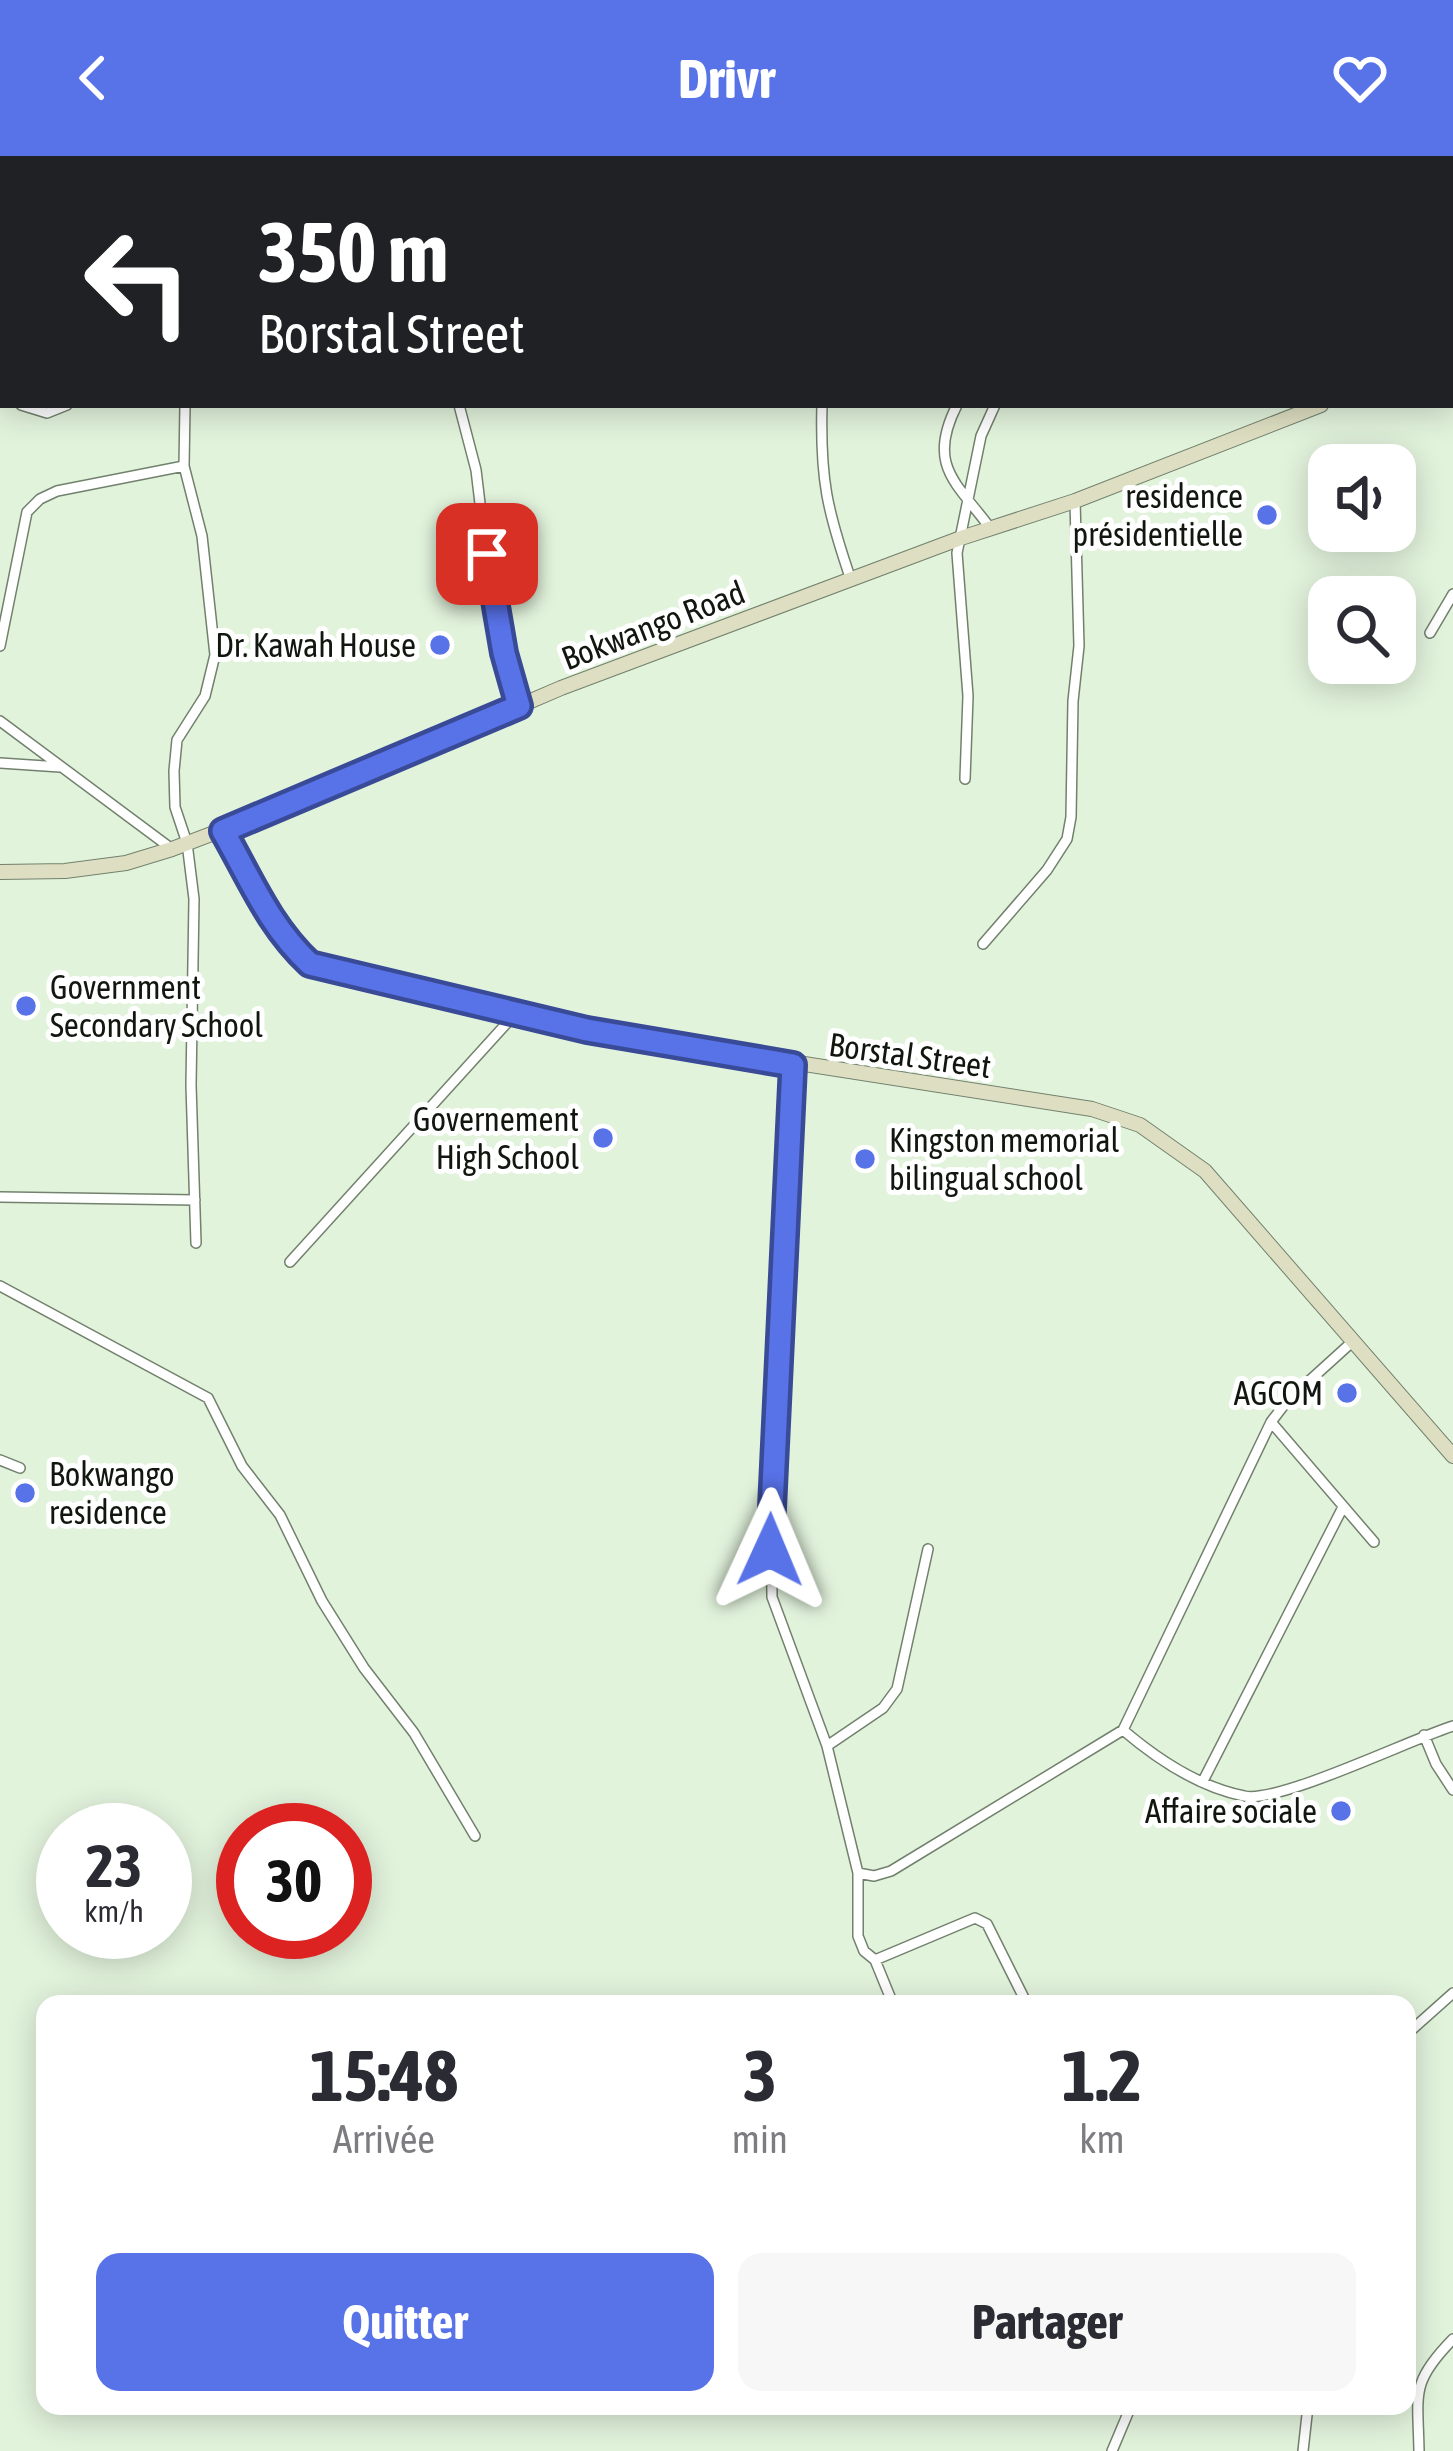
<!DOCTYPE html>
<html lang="fr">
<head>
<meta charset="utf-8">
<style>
	body { margin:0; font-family:"Asap Condensed",sans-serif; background:#f7f7f7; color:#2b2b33; height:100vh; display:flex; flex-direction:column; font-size:45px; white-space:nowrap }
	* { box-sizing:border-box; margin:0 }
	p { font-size:39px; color:#7c7c81 }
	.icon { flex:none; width:66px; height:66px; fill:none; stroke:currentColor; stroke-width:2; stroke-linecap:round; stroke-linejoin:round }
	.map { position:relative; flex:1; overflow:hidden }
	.sheet { position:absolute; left:36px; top:1839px; width:1380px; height:420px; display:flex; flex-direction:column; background:#fff; border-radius:24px; box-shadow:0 6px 30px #0003 }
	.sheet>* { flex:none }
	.banner { position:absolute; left:0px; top:0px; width:1455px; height:252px; box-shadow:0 6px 30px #0003; background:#202124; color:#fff; overflow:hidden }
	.buttons { position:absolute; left:1308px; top:288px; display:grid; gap:24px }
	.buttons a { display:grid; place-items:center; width:108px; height:108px; border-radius:24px; background:#fff; box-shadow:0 6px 30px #0003; font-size:60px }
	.speed { position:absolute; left:36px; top:1647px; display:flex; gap:24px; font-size:60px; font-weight:700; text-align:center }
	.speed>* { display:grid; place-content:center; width:156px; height:156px; border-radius:50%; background:#fff; box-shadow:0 6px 30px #0003; line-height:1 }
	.speed small { font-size:30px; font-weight:400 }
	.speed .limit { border:18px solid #d22; background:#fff; color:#111 }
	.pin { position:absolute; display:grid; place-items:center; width:102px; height:102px; color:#fff; margin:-51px; border-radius:24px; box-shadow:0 6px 18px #0006 }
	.me { position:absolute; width:132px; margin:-66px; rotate:1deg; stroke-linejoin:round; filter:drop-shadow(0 0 9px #0008) }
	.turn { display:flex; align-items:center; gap:42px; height:252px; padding:0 60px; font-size:54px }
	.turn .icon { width:156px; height:156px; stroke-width:2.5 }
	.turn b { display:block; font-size:84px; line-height:102px }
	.eta { display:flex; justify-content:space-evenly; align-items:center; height:204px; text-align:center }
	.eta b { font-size:72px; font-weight:700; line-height:84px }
	.action { display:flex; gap:24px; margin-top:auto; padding:24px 60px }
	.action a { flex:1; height:138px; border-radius:24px; background:#5872e8; color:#fff; font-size:48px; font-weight:700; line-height:138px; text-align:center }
	.action a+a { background:#f7f7f7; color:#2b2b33 }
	header { display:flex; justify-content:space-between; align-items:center; height:156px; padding:0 60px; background:#5872e8; color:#fff; font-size:54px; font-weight:700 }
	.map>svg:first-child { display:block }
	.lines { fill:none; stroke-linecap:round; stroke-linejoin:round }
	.street-casing { stroke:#72816d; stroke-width:12 }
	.secondary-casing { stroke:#72816d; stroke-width:16 }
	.street { stroke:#fff; stroke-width:9 }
	.secondary { stroke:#dedfc2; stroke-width:14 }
	.route-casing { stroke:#394a97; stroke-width:30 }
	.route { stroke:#5872e8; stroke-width:21 }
	.poi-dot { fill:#5872e8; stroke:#fff; stroke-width:4.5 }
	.labels { text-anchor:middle; stroke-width:10; stroke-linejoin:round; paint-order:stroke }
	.poi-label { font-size:33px; fill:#11170f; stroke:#fff; text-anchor:end }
	.street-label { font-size:33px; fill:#11170f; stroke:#fff }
</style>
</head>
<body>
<header><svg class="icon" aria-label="back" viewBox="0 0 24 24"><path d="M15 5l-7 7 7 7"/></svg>Drivr<svg class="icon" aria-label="heart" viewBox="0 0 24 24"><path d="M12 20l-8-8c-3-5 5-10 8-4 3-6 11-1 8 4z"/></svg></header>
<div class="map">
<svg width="1453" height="2295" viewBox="0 0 1453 2295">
	<rect width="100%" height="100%" fill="#e2f3dc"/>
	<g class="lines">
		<g class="street-casing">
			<path id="street" d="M122,0L123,3
				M824,0V3
				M1281,0V3
				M1436,0L1437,3
				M1452,60L1453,63
				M0,241L3,242
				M21,249L47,257L67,249
				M185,249L184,310L202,380L215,499L205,540L177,584L174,615L175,651L187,687L194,743L191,929L196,1087
				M459,249L476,314L490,431L519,551
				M822,249C820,323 827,354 851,424
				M957,249C926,310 957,327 991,373
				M1430,477L1453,438
				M0,490L27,356L40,343L57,335L184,310
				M0,565L172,693
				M0,607L60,611
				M965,623L968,540L957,397L981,280L995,249
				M983,788L1047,714L1067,683L1071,661L1073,545L1079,490L1075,345
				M793,909L771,1348L772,1441L827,1590L858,1717L874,1720L891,1715L1123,1574L1271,1266L1287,1245L1351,1187
				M0,1041L195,1044
				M290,1106L516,857
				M0,1130L208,1242L242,1310L280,1359L322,1445L364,1512L414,1577L475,1680
				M1271,1266L1374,1386
				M0,1304L20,1312
				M1123,1574C1157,1603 1199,1631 1244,1640C1278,1648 1411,1583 1453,1570
				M1424,1579L1436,1608L1453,1634
				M827,1590L883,1552L897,1533L928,1393
				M1203,1625L1343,1351
				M858,1717V1780L864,1795L875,1804L893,1848
				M875,1804L975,1762L987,1768L1027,1848
				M1407,1878L1453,1837
				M1112,2295L1131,2250
				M1303,2295L1308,2250
				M1419,2295C1418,2237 1410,2227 1453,2183"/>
		</g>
		<g class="secondary-casing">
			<path id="secondary" d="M1452,122L1453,120
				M223,675C250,722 269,771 311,808L587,874L1092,953L1140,969L1205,1015L1453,1300
				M0,716L65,715L126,707L172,693L293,647L561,532L961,382L1075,345L1321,249"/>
		</g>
		<use href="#street" class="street"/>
		<use href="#secondary" class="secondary"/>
	</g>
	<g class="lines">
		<g class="route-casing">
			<path id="route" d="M487,398L504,497L519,550L223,675C250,722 269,770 310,808L587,874L793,909L770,1394"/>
		</g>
		<use href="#route" class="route"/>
	</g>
	<g class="poi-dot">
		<circle cx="1267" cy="359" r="12"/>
		<circle cx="440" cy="489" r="12"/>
		<circle cx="26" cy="850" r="12"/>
		<circle cx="603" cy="982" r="12"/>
		<circle cx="865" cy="1003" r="12"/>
		<circle cx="1347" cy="1237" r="12"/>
		<circle cx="25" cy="1337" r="12"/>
		<circle cx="1341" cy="1655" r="12"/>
	</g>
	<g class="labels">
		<g class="poi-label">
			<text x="1243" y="352">residence<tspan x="1243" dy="38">présidentielle</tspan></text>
			<text x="416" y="501">Dr. Kawah House</text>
			<text x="50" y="843" text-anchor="start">Government<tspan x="50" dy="38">Secondary School</tspan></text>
			<text x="579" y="975">Governement<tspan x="579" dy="38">High School</tspan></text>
			<text x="889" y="996" text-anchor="start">Kingston memorial<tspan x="889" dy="38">bilingual school</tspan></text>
			<text x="1323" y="1249">AGCOM</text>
			<text x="49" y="1330" text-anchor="start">Bokwango<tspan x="49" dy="38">residence</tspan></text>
			<text x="1317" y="1667">Affaire sociale</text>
		</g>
		<g class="street-label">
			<text transform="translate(653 469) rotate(-21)" y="12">Bokwango Road</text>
			<text transform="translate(910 899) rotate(8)" y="12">Borstal Street</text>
		</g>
	</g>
</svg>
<div class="buttons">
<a><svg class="icon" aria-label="sound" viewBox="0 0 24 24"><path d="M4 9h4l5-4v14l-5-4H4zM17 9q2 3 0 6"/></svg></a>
<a><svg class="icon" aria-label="search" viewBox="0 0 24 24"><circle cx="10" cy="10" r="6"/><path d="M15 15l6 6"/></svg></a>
</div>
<div class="speed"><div>23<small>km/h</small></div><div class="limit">30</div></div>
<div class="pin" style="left:487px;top:398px;background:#d93025"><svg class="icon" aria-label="arrive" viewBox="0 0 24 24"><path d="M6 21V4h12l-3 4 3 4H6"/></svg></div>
<svg class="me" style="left:770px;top:1394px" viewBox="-20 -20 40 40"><path d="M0-17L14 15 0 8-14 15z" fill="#5872e8" stroke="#fff" stroke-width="4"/></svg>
<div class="banner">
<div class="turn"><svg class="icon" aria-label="left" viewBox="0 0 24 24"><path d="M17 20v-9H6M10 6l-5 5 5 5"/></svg><div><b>350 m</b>Borstal Street</div></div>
</div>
<section class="sheet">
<div class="eta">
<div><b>15:48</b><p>Arrivée</p></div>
<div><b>3</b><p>min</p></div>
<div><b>1.2</b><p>km</p></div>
</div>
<div class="action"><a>Quitter</a><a>Partager</a></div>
</section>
</div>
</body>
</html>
